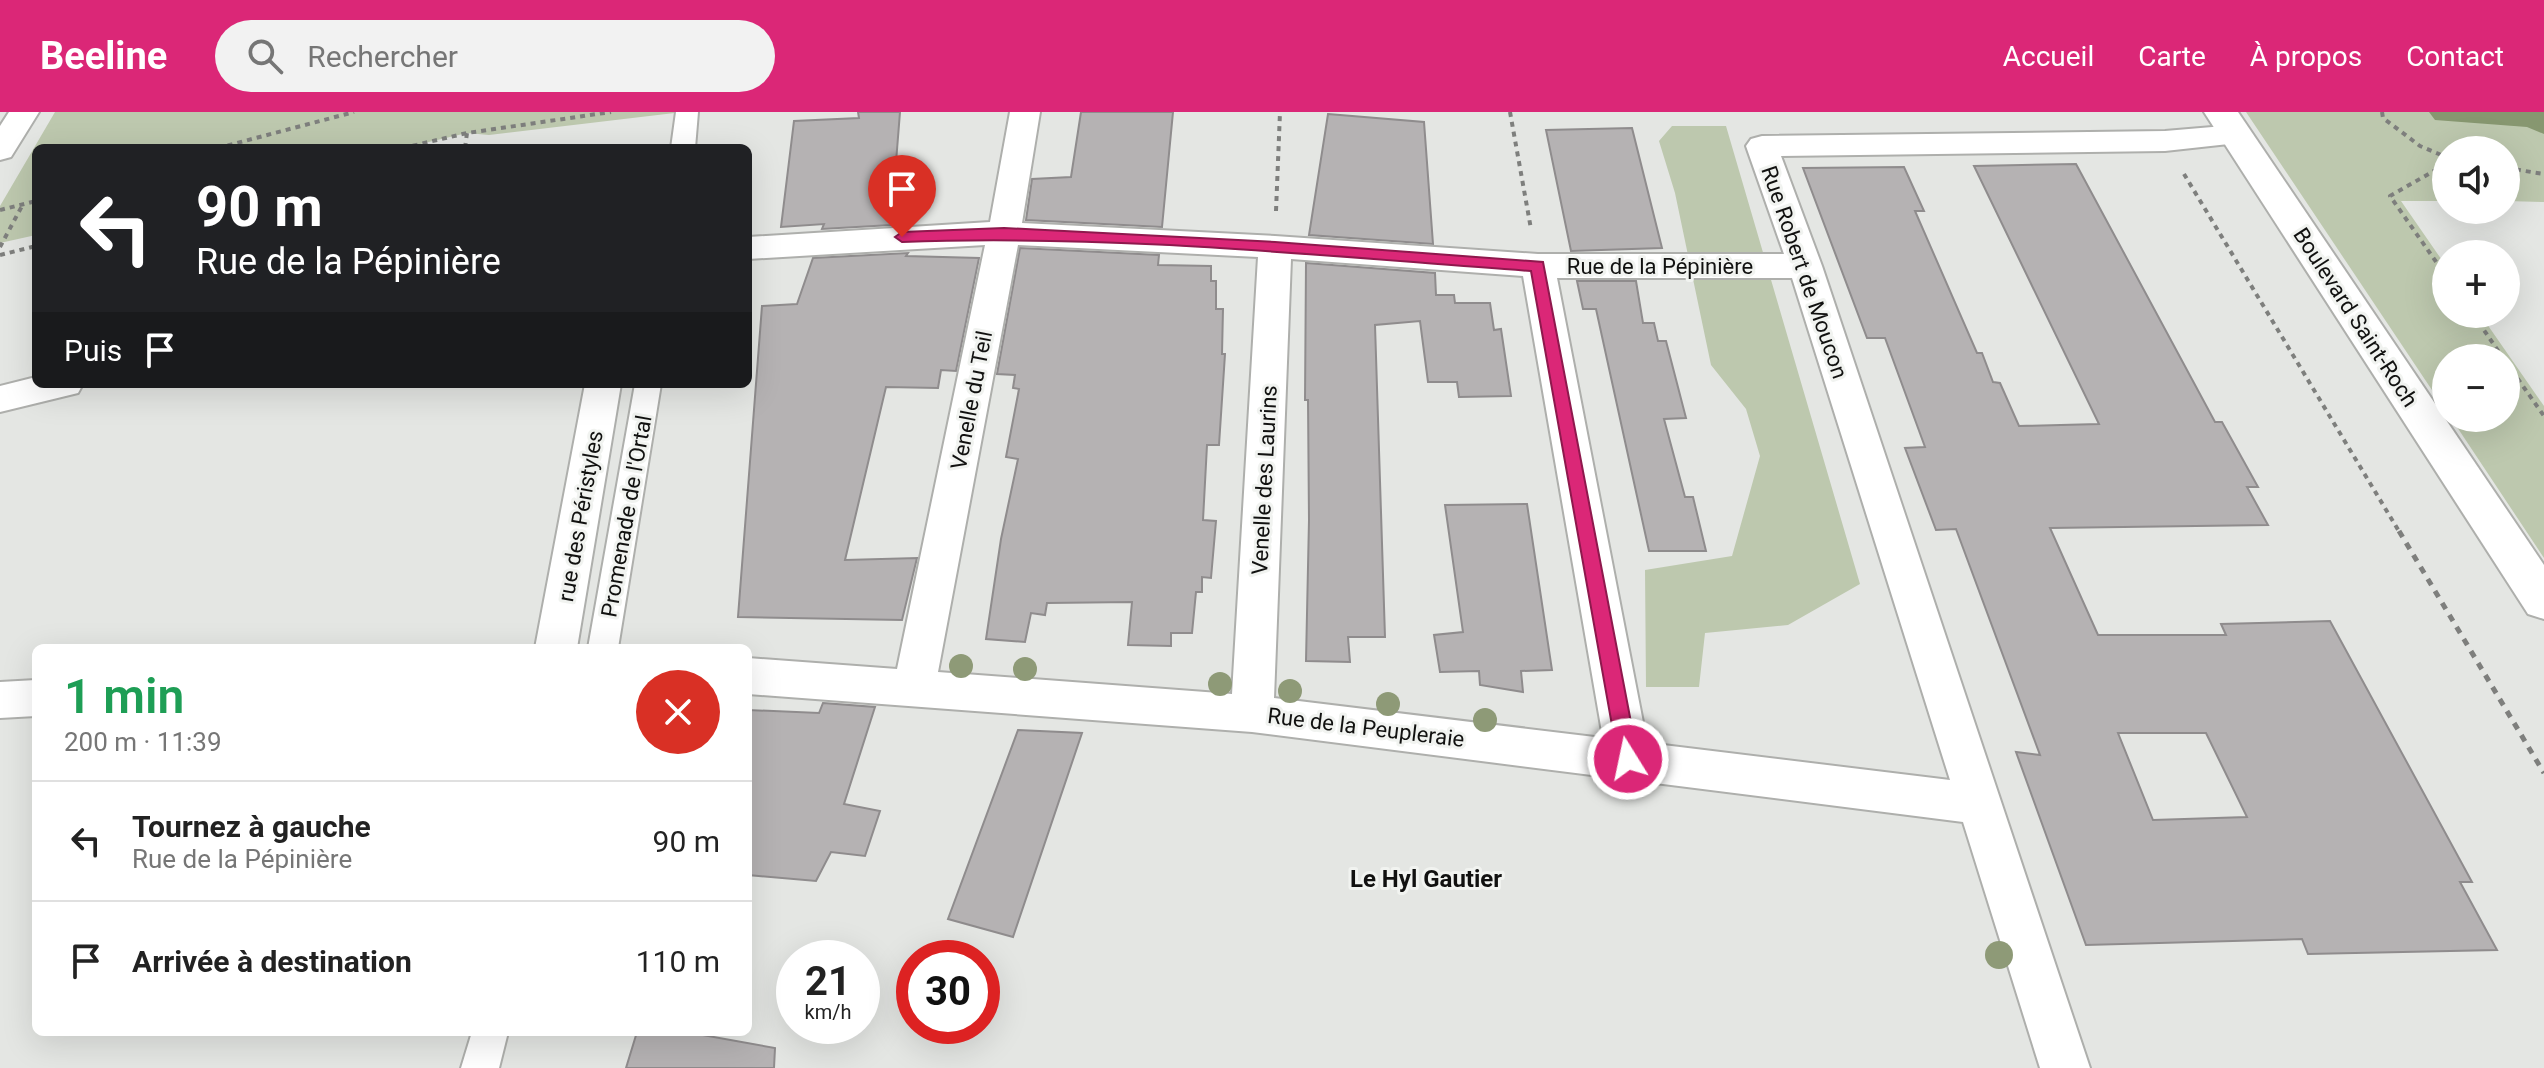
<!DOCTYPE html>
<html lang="fr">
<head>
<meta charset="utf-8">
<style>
	body { margin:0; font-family:Roboto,sans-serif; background:#f2f2f2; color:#222; height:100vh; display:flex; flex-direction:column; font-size:30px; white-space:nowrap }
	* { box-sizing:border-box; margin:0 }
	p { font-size:26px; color:#767676 }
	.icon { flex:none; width:44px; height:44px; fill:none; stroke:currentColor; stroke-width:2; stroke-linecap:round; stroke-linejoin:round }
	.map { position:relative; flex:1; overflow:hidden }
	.side { position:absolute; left:32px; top:532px; width:720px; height:392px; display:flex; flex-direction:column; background:#fff; border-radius:12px; box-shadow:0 8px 32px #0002 }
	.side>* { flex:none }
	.top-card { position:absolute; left:32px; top:32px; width:720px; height:244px; border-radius:12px; box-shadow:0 8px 32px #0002; background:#202124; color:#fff; overflow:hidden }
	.buttons { position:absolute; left:2432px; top:24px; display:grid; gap:16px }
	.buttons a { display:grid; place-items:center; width:88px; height:88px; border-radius:50%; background:#fff; box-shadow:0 8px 32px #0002; font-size:40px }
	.speed { position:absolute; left:776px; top:828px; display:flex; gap:16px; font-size:40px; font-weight:700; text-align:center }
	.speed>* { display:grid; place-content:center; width:104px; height:104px; border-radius:50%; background:#fff; box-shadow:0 8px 32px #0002; line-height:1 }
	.speed small { font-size:20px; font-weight:400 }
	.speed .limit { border:12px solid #d22; background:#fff; color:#111 }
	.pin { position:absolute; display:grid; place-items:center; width:68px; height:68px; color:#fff; margin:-82px -34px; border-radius:50% 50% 50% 0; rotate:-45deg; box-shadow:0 0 8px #0007 }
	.pin .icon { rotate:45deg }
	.me { position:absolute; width:88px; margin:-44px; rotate:350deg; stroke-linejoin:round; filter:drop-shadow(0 0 6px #0008) }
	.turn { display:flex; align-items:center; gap:28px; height:168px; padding:0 32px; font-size:36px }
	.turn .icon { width:104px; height:104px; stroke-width:2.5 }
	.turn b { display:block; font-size:56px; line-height:68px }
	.then { display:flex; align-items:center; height:76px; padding:0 32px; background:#0003; gap:16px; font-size:30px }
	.round { display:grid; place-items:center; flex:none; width:84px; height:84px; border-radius:42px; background:#f2f2f2 }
	.headline { display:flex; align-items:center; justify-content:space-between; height:136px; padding:0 32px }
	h1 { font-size:48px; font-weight:600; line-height:60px; color:#1e9e55 }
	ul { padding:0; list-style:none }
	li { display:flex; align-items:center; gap:24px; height:120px; padding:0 32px; border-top:2px solid #e0e0e0 }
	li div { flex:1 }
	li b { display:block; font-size:30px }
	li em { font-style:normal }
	header { display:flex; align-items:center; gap:48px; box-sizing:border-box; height:112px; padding:0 40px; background:#db2777; color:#fff }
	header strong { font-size:38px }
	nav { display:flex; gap:44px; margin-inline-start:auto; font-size:28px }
	.search { width:560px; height:72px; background:#f2f2f2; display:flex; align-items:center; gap:20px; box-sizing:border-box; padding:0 28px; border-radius:44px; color:#767676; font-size:30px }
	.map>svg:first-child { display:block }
	.green { fill:#bdc8ae }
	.water { fill:#879770 }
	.building { fill:#b5b2b3; stroke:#8f8c8d; stroke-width:2; fill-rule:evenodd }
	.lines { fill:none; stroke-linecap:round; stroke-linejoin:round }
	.pedestrian-casing { stroke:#aeafac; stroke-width:4 }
	.minor-casing { stroke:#aeafac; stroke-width:4 }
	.secondary-casing { stroke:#aeafac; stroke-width:4 }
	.path-far1 { stroke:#7e7f7d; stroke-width:4; stroke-dasharray:5 5; stroke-linecap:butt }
	.path { stroke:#7e7f7d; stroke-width:5; stroke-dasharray:7 7; stroke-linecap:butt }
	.pedestrian { fill:#fff; fill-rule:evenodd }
	.minor { fill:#fff; fill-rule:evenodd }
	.secondary { fill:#fff; fill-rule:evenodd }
	.tree { fill:#8e9a77 }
	.route { fill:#db2777; stroke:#8e194d; stroke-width:2 }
	.labels { text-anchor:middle; stroke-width:6; stroke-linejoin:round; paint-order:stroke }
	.street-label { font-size:22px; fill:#111110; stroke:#f1f3f0 }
	.neighbourhood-label { font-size:24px; font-weight:bold; fill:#111110; stroke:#f1f3f0 }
</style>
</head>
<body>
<header>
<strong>Beeline</strong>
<div class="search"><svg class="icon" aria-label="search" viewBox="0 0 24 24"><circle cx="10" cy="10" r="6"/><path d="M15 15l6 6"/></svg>Rechercher</div>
<nav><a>Accueil</a><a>Carte</a><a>À propos</a><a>Contact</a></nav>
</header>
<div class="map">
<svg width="2544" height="956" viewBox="0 0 2544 956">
	<rect width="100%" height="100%" fill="#e4e6e3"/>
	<path class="green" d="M55,0H683L489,23L467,21L403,36H36V123L0,131V94Z
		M2246,0H2544V90L2506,89V38H2446V89H2401L2446,154V202H2480L2544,294V446L2451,306H2506V246H2446V299Z
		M1672,14H1726L1860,472L1788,513L1705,521L1699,575H1646L1645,458L1732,444L1760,344L1746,297L1711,253L1675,81L1659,29Z"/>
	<path class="water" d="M2429,0H2544V22L2527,15L2435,8Z"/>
	<path class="building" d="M858,0H900L891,113L822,117L824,112L781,115L794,9L859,6Z
		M1081,0H1173L1162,115L1026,108L1032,67L1071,65Z
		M1328,2L1424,10L1433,132L1309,123Z
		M1632,16L1662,136L1571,139L1546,18Z
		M2076,52L2215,310H2222L2258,375H2247L2268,413L2050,416L2098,523H2226L2221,512L2330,509L2472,770H2460L2497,838L2308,842L2302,827L2086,833L2016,640L2040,643L1956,417L1936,418L1905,336L1925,335L1885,226H1867L1803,56L1904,55L1924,99H1915L1977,241H1982L1993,270L2000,271L2019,314L2099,312L1974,54ZM2118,621H2206L2247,705L2153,708Z
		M1020,136L1159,143L1158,153L1211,154V169H1216V197H1223L1222,242H1225L1219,333H1207L1203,408L1216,409L1211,466L1202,465V480H1196L1192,521H1171V534L1128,533L1132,490L1047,491L1045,503L1031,501L1025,530L986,527L1001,427L1018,347L1006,345L1019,277L1013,276L1015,263L997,262Z
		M908,141L906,144L979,146L956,259L941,258L938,276L886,275L845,448L917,446L902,508L738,505L762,194L797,192L813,146Z
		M1306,151L1435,161L1436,183H1454L1455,191H1490L1494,218L1501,217L1511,284L1459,285L1457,270H1428L1420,209L1375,213L1385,525H1348L1350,550L1306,549L1309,408L1308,288H1305Z
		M1577,169H1636L1643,211H1654L1658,229H1666L1686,306L1664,307L1685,385H1693L1706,439H1649L1596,197H1583Z
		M1527,392L1552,558L1521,559L1523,580L1480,573L1479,559L1440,560L1434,523L1463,520L1445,393Z
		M823,591L875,595L844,692L880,699L865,744L831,740L816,769L748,763V598L819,601Z
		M1018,618L1082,621L1013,825L948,807Z
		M637,920H686L775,936L774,956H626Z"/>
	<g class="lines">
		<g class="pedestrian-casing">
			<path id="pedestrian" d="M676,0H698L695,36H671Z
				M635,272H661L618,536H588Z
				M472,920H508L499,956H461Z"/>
		</g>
		<g class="minor-casing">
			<path id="minor" d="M9,0H39L11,45L0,48V14Z
				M1010,0H1040L1022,111L1275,124L1538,142H1784L1746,34L1751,27L1762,24L2165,19L2236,13L2247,16L2251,23L2247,30L2165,39L1781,44L1822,154L2090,956H2040L1963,710L1252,620L748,582V546L897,557L985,133L748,147V125L990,110ZM1018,133L1258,145L1232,582L938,560ZM1291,147L1523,164L1603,626L1274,586ZM1557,166H1792L1950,668L1647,631Z
				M36,265V272H83L78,281L0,300V274Z
				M585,272H621L577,536H535Z
				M36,568V604L0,606V570Z"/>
		</g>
		<g class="secondary-casing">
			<path id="secondary" d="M2204,0H2238L2544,453V507L2528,502Z"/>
		</g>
		<path class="path-far1" d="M1510,0L1531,117
			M2382,0L2383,6L2420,34L2446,45
			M218,36L354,0
			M403,36L467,21L611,0
			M465,36L467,21
			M2446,52L2390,84L2446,164
			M2506,56L2544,62
			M2184,62L2400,421
			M0,98L36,89
			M1276,99L1280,0
			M0,135L22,94
			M0,143L36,134
			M2473,202L2503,246
			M2506,250L2544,304"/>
		<path class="path" d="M2399,419L2544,661"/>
		<use href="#pedestrian" class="pedestrian"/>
		<use href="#minor" class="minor"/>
		<use href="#secondary" class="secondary"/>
	</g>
	<g class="tree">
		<circle cx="961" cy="554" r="12"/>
		<circle cx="1025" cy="557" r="12"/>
		<circle cx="1220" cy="572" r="12"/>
		<circle cx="1290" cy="579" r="12"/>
		<circle cx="1388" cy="592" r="12"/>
		<circle cx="1485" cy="608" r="12"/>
		<circle cx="1999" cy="843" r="14"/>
	</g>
	<path class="route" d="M1004,116L1275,130L1543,150L1638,647L1635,654L1628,656L1621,654L1618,647L1531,159C1322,144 1112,122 902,130L895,125L902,120Z"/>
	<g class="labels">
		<g class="street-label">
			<text x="1660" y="162">Rue de la Pépinière</text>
			<text transform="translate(1805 160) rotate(71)" y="8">Rue Robert de Moucon</text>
			<text transform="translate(2356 205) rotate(57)" y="8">Boulevard Saint-Roch</text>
			<text transform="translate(971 288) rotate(-79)" y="8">Venelle du Teil</text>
			<text transform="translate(1264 368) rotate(-87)" y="8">Venelle des Laurins</text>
			<text transform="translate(580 404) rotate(-80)" y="8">rue des Péristyles</text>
			<text transform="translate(626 404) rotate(-80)" y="8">Promenade de l'Ortal</text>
			<text transform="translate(1366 615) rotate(7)" y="8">Rue de la Peupleraie</text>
		</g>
		<g class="neighbourhood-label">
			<text x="1426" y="775">Le Hyl Gautier</text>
		</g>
	</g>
</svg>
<div class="buttons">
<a><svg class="icon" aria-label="sound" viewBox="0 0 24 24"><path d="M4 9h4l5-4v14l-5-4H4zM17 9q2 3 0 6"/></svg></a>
<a>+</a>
<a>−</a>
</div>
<div class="speed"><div>21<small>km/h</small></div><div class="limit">30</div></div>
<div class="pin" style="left:902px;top:125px;background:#d93025"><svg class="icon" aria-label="arrive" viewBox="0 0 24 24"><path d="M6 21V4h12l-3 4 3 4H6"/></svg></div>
<svg class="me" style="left:1628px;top:647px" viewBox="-20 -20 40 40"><circle r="17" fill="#db2777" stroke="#fff" stroke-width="3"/><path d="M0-11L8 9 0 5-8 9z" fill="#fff"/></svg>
<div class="top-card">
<div class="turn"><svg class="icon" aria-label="left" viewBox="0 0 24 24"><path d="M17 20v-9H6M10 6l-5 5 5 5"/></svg><div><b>90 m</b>Rue de la Pépinière</div></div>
<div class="then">Puis<svg class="icon" aria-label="arrive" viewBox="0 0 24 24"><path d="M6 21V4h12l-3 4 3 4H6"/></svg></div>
</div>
<section class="side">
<div class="headline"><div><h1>1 min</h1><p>200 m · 11:39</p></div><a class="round" style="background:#d93025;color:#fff"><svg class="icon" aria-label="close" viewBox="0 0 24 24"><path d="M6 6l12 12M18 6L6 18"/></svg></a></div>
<ul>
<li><svg class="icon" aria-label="left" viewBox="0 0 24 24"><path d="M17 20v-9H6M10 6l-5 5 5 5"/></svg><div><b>Tournez à gauche</b><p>Rue de la Pépinière</p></div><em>90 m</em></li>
<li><svg class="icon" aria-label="arrive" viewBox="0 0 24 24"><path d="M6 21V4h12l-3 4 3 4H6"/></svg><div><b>Arrivée à destination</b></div><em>110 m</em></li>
</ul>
</section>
</div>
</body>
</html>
